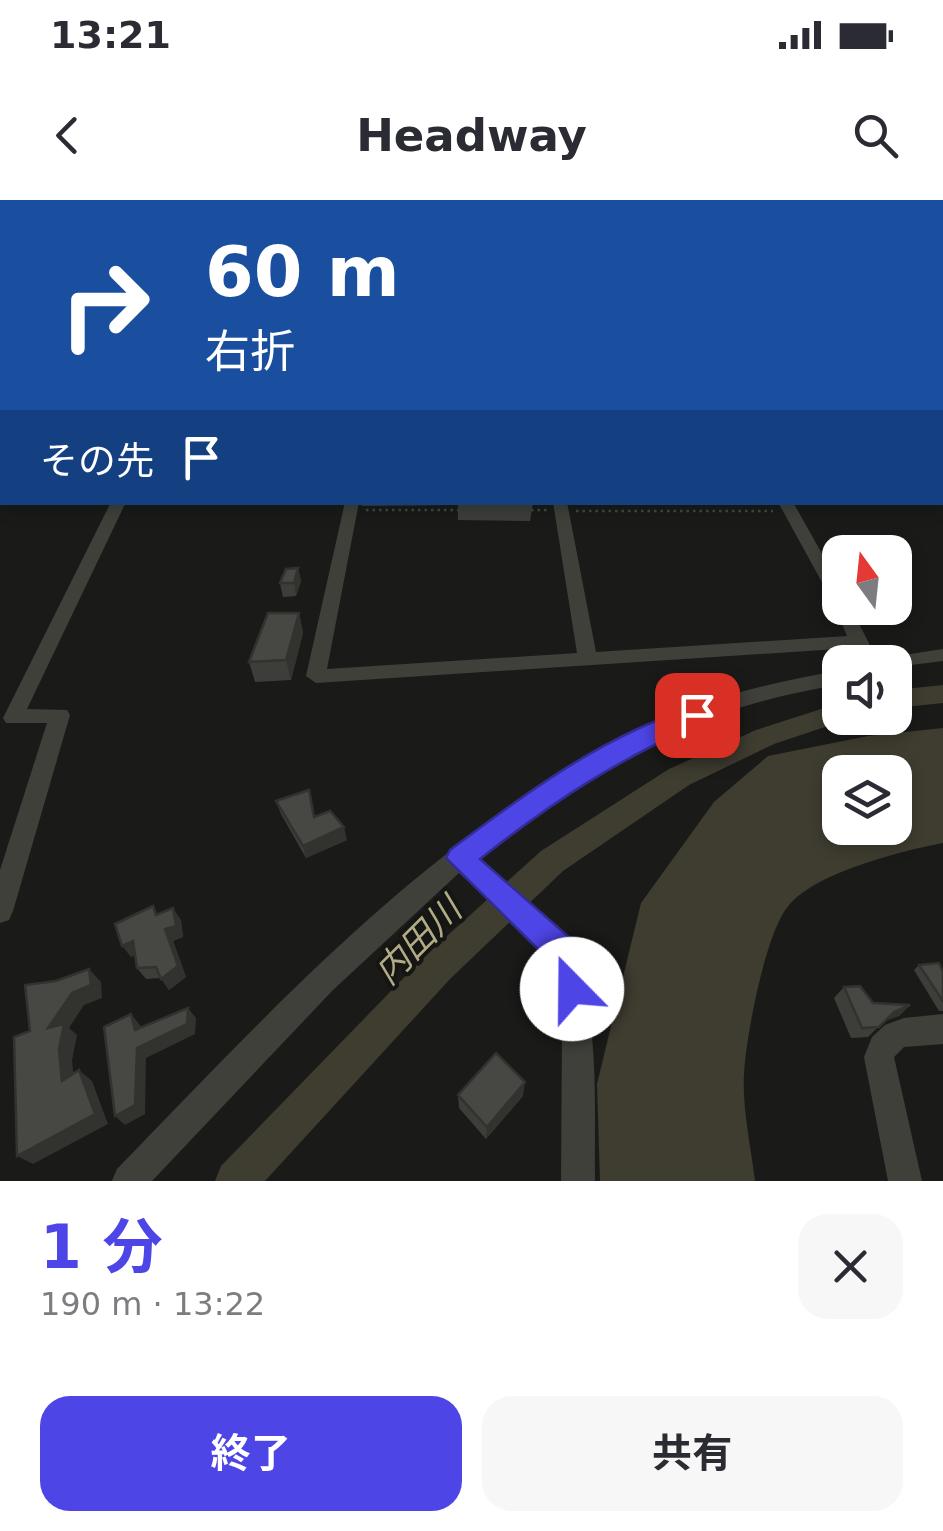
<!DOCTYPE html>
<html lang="ja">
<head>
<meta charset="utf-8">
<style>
	body { margin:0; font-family:"DejaVu Sans","Noto Sans JP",sans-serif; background:#f7f7f7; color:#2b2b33; height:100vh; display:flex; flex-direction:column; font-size:38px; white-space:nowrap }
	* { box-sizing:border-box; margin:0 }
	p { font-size:32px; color:#7c7c81 }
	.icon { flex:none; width:55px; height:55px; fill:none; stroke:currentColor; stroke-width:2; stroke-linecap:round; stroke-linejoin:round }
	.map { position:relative; height:981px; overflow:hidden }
	.details { display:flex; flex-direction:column; background:#fff; flex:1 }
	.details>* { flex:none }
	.hud { position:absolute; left:0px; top:0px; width:945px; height:305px; box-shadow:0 5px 15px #0003; background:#1a4fa0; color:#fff; overflow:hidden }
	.needle { width:65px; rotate:345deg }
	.tools { position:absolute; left:822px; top:335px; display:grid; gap:20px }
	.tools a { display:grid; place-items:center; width:90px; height:90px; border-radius:20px; background:#fff; box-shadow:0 5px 15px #0003; font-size:50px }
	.pin { position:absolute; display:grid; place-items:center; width:85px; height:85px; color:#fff; margin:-42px; border-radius:20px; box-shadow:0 5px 15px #0006 }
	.me { position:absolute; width:110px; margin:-55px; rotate:338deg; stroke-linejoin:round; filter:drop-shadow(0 0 8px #0008) }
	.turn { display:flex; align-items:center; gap:35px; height:210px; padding:0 40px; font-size:45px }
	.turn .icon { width:130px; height:130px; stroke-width:2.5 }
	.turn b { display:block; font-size:70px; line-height:85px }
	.then { display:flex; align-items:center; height:95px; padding:0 40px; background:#0003; gap:20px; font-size:38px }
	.round { display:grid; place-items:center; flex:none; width:105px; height:105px; border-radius:30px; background:#f7f7f7 }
	.overview { display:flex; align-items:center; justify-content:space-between; height:170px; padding:0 40px }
	h1 { font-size:60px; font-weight:700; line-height:75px; color:#4e45e7 }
	.primary-button { display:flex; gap:20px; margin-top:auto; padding:20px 40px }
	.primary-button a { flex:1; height:115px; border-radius:30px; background:#4e45e7; color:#fff; font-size:40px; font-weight:700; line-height:115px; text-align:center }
	.primary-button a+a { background:#f7f7f7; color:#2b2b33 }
	.status { display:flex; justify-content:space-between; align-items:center; height:70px; padding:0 50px; background:#fff; direction:ltr }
	.status svg { height:28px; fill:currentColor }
	header { display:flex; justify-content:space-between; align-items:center; height:130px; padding:0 40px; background:#fff; font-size:45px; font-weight:700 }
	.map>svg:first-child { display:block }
	.water { fill:#3f3c30; fill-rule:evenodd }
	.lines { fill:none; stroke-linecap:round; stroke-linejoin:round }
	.river { fill:#3f3c30; fill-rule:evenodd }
	.path { stroke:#464740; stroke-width:2.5; stroke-dasharray:2.5 4; stroke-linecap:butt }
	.minor { fill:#3f403a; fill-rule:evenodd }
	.major { fill:#5d5f57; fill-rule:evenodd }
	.wall { fill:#3d3e3a }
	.shaded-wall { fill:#32322f }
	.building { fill:#474843; stroke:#32322f; stroke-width:2.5 }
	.route { fill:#4e45e7; stroke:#332d96; stroke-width:2.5 }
	.labels { text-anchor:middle; stroke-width:8; stroke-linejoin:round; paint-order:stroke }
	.near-water-label { font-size:35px; font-style:italic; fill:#b2ac86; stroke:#151614 }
</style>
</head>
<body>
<div class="status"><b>13:21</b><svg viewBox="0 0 49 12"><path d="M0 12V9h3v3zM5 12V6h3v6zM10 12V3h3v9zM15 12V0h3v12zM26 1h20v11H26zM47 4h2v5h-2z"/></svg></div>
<header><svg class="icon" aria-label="back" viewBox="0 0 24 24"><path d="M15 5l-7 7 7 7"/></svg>Headway<svg class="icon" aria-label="search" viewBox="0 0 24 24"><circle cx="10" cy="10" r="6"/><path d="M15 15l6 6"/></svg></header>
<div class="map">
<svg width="943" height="981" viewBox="0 0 943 981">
	<rect width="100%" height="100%" fill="#1a1b19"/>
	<path class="water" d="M943,528V643C902,651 817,672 789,705C765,733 746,837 744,874C742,908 751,947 755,981H600L597,884L641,703L714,602L768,556L868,536ZM840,572H895V628H840Z"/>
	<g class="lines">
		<path class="river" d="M942,240H943V251H942Z
			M943,485V503L895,508V490Z
			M840,503V518L849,519L774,544L689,585L563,671L450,779L265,981H215L221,966L426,755L541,651L669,569L756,530Z"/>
		<path class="path" d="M366,310H458
			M531,310H548
			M576,311H773"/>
		<path class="minor" d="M111,302H126L27,509L67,510L70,515L13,711L9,720L0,723V670L47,523H6L3,518Z
			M345,302H359L327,469L577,453L553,302H567L596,452L847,436L835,406L778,302H793L840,386V408H851L877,459L943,449V461L895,467V462H860L853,448L316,483L306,476Z
			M840,470V484C800,492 759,500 721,514C631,546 552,601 477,657L569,739C601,815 594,900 595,981H561L562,833L548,756L459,673L333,790L152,981H112L117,969C289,792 459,603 693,508C740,489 791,480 840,470Z
			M943,814V844L904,847L894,857L922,981H888L864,857L872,837L885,825L904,818Z"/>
		<path class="major" d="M942,149H943V157H942Z
			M0,169H2V177H0Z"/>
	</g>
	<path class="wall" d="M360,302H534L533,303L530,321L458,320V305L362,306Z
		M298,368L301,381L296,396L283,397L280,383Z
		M299,413L303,433L291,480L255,482L249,462Z
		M276,601L315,617L347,640L306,658L281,614Z
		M158,714L181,720L183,737L173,741L186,777L169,790L161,778L146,779L137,768L135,755L131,757Z
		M919,765L943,772V811H939L914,770Z
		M844,787L873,803L910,805L899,816L884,821L868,837L851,838L834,798Z
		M458,895L523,896L486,939L459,908Z"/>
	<path class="shaded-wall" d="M298,368L301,381L296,396L294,383Z
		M299,413L303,433L291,480L286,460Z
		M344,627L347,640L306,658L303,646Z
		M173,708L181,720L183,737L173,741L186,777L169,790L161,779L165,729Z
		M133,741L142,753L131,757L122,746Z
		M89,769L101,782L102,798L84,805L69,828L77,835L72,860L75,892L62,881L48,828Z
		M910,805L899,816L882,822L894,812Z
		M188,808L196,818L195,834L146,858L145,914L125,925L115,916L137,848Z
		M131,814L140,825L144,840L135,830Z
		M79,870L92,881L108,924L33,964L17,956Z
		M525,882L523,896L486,939L487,927Z"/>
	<path class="building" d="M2,142V165L0,163V144Z
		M298,368L294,383H280L286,369Z
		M268,413H299L286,460L249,462Z
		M309,590L314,617L330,611L344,627L303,646L276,601Z
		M153,706L156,715L173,708L176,726L165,729L178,766L161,779L156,767L137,768L133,741L122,746L115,724Z
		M939,763L943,772V801L919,765Z
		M89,769L91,785L72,793L48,828L64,824L59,849L62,881L79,870L95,914L17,956L14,837L30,831L25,785L56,781Z
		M860,786L873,803L910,805L894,812L879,827L862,828L844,787Z
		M188,808L187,824L137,848L135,905L115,916L104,827L131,814L135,830Z
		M496,853L525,882L487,927L458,895Z"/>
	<linearGradient id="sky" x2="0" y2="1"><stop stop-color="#0e0f0e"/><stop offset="0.5" stop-color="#383f49"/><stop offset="1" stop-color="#383f49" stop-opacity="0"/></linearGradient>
	<rect width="943" height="277" fill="url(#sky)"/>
	<path class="route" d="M697,506L705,509V521C617,560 556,599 480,659L570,738L588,789L583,801L572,805L560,801L546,757L446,658L450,650C526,593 605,534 697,506Z"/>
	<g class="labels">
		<g class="near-water-label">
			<text transform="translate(418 741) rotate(-45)" y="12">内田川</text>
		</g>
	</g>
</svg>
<div class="tools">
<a><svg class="needle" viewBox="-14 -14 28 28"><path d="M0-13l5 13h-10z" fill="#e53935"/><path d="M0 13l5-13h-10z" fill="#7c7c81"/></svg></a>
<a><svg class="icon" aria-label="sound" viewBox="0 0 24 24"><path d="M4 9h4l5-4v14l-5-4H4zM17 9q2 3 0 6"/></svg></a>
<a><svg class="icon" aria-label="layers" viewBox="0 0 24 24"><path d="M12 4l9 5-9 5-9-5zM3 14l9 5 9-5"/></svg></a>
</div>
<div class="pin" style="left:697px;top:515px;background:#d93025"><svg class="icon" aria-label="arrive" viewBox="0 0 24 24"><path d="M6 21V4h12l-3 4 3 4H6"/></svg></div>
<svg class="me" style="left:572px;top:789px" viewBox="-20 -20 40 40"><circle r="19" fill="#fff"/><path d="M0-13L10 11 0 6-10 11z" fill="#4e45e7"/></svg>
<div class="hud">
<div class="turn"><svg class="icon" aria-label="right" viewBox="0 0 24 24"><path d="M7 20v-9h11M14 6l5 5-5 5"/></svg><div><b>60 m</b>右折</div></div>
<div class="then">その先<svg class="icon" aria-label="arrive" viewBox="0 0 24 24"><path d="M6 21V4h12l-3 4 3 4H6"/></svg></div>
</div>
</div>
<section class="details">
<div class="overview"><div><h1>1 分</h1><p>190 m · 13:22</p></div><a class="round"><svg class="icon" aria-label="close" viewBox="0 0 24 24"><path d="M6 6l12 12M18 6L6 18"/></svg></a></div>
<div class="primary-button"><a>終了</a><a>共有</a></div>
</section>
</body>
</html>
